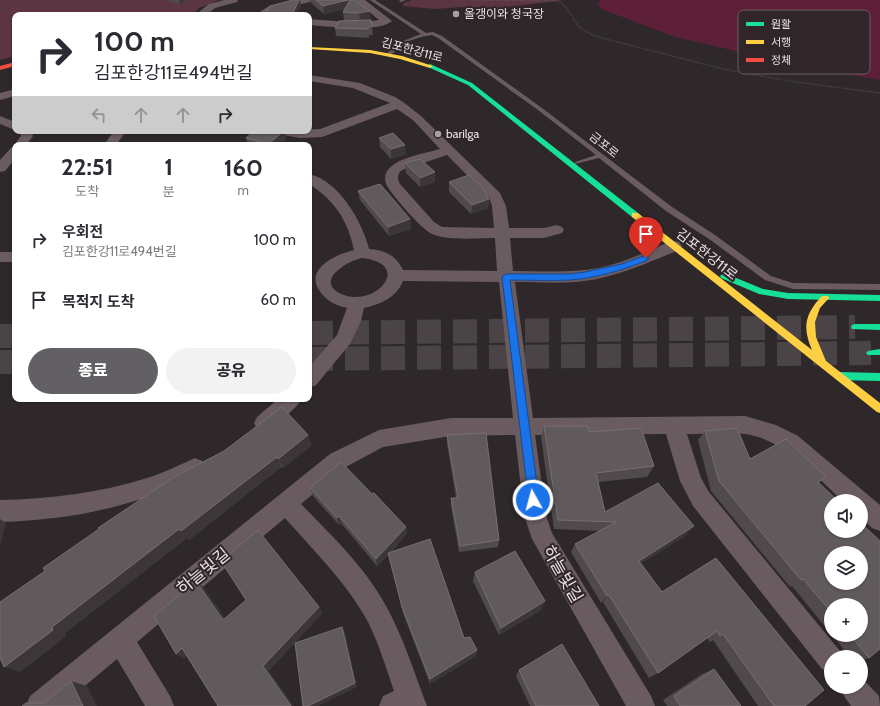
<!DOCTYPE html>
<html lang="ko">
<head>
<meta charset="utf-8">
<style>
	body { margin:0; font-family:Cabin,"Noto Sans KR",sans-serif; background:#f2f2f3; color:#2b2b33; height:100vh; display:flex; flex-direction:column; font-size:15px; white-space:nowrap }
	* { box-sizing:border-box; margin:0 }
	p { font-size:13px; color:#7c7c81 }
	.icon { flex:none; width:22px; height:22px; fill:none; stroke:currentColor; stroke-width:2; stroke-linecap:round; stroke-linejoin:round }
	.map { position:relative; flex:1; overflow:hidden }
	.panel { position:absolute; left:12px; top:142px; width:300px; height:260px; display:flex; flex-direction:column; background:#fff; border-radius:8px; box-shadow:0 1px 3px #0004 }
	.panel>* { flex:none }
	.top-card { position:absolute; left:12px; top:12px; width:300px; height:122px; border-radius:8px; box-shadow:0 1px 3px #0004; background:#fff; color:#2b2b33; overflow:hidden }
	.buttons { position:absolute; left:824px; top:494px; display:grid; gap:8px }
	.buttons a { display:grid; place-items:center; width:44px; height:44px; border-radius:50%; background:#fff; box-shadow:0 1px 3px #0004; font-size:20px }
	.pin { position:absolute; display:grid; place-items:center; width:34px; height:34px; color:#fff; margin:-41px -17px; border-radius:50% 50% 50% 0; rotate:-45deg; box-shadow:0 0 4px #0007 }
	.pin .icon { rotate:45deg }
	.me { position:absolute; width:44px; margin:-22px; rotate:353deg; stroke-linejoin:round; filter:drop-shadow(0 0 3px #0008) }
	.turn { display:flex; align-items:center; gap:14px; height:84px; padding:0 16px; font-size:18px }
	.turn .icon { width:52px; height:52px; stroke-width:2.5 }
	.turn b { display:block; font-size:28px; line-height:34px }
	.lanes { display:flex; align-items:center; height:38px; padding:0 16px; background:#0003; justify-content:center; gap:20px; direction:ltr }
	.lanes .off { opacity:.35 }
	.eta { display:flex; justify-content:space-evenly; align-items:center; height:68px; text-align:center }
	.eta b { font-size:24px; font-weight:800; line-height:28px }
	.button { display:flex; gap:8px; margin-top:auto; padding:8px 16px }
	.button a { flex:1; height:46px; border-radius:24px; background:#626065; color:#fff; font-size:16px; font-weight:800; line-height:46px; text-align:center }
	.button a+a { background:#f2f2f3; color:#2b2b33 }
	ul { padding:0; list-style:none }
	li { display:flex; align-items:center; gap:12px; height:60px; padding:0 16px }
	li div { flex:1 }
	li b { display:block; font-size:15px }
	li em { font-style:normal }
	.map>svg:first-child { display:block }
	.green { fill:#5c3542 }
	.water { fill:#5e2039 }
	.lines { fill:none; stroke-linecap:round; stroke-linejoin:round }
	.highway-tunnel { stroke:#4a4446; stroke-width:24; stroke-dasharray:24 12; stroke-linecap:butt }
	.path { stroke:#6e6466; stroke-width:1.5; stroke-dasharray:0.5 1.5; stroke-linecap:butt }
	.lane { fill:#6a5b60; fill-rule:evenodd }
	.street { fill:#6a5b60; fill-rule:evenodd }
	.fast { fill:#16e098; fill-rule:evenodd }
	.slow { fill:#ffcf43; fill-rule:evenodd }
	.jam { fill:#f24e42; fill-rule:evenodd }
	.wall { fill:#504a4c }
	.shaded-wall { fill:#3c3638 }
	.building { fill:#615a5c; stroke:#766f71; fill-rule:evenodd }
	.route { fill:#1a73e8; stroke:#114b97 }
	.poi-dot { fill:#a6a0a2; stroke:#302629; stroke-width:1.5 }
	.labels { text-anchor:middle; stroke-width:4; stroke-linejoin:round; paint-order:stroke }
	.far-poi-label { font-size:12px; fill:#e7e0e2; stroke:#302629; text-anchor:start }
	.far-street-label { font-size:12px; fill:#e7e0e2; stroke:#302629 }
	.street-label { font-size:14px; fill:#e7e0e2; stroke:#302629 }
	.near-street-label { font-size:17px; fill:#e7e0e2; stroke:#302629 }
	.key { fill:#302629; stroke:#675e60; stroke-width:1 }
	.key-label { font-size:11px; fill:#e7e0e2 }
</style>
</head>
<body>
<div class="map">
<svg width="880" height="706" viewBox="0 0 880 706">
	<rect width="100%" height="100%" fill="#2e282a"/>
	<path class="green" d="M0,0H219L199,8L192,15H15V56L0,60Z
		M412,0H563L491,9L461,7L436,9L403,6L404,3Z"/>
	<path class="water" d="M600,0H880V80L806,67L675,37L604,10L598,5Z"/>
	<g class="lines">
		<path class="highway-tunnel" d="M309,333L855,327
			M0,336H15
			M309,359L871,353
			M0,362H15"/>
		<path class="path" d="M470,0L558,1C568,6 571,17 578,25C585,33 596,36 606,39L723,69L788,81L880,93"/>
		<path class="lane" d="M370,0H375L426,33L433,32L442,36L542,108L672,207L715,235L771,276L793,283L880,284V290L793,289L765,280L709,239L666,211L599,158L575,164V162L596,155L538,110L438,38L432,35C421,37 410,39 401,46C396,50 393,55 387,55V53L403,41L421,34Z
			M400,0H406L401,2L399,1Z"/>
		<path class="street" d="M224,0H238L237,2L215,8L206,15H195L209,4Z
			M296,0H311L310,2L275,10L266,15H255L269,6Z
			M355,0H365L392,21C380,33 326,26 309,25V19L360,23L379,20Z
			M309,75L360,83L395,97L403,102L421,116L500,193L506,206L509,228H544L557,225L562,227L564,230L562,233L544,238H510L513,271C542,271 571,273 599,268C623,263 646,252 669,242L674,241L679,242L682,246L679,250C654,260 628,272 601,278C573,285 543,282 515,282L533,418L745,416L776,425L798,436L880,505V531L872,528L861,517V501H843C815,476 784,439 745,434C727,431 706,434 687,434L701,478L709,492L840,651L843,657H831V673L822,669L693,506L680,481L666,434L535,435L546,515L552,533L651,696L655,706H626L532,539L524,515L515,435L451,436L383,447L344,468L301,504C331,535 364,566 385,604C403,636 414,672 427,706H379L383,696L394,691C386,668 379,644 368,622C347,583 314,551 285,518L137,642L170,696L174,706H145L117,659L61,706H26L30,696L330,454L379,430L451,418H513L499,282L403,281C396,298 381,304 364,308L361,321L350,344L316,385L309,388V367L337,335L347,308C335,305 326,301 319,290C305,268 337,254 354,250C348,220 334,200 309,184V174C339,181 362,221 369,249C384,250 396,255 403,270L497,271L495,238C478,238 447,241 432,234C420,228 395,198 387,186C375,160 424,154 440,149L413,120L397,109L322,137L300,138L278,134L276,131L320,129L390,103L353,88L309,81ZM447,155L489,197L492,206L494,228L442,227L434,222L400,184C397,179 397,174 402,170ZM362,258C414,264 376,307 344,295C313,283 344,262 362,258Z
			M15,89V96L0,100V93Z
			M0,116L15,122V130L0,124Z
			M19,131H31L33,136L26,145H15V147L14,145L21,136Z
			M114,131H126L116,145H104Z
			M15,147V159L5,171L0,172V160L11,148Z
			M0,252H15V262H0Z
			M278,399H302C297,407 275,428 266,431C263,432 260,430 257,429L254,423L257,417Z
			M195,458L202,461L206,468L202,475C136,506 73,520 0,522V500C50,499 99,493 147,478C164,473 179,465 195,458Z
			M861,677L879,696L880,706H851L844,696L840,687H861Z"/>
		<path class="fast" d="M430,64L472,83L638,213V217H632L468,85L428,67L427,66Z
			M724,273L763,289L788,293L880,295V301L788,299L759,294L721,278L720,276Z
			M855,324H880V330L852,329L851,327L852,325Z
			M880,349V355H868L866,353L868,351Z
			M839,372L880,373V381L839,380L836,379L834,376L836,373Z"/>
		<path class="slow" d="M309,47L370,50L402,56L433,66L430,68L400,59L370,53L309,49Z
			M632,213H638L812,350C802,327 805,314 822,296H828L829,298L820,308L815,322L816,337L823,354L826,361L880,403V413L877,412L632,217Z"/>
		<path class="jam" d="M15,62V66L0,70V66Z"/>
	</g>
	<path class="wall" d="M163,0H187L180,4Z
		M310,0H357V2L371,20H366H371L373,35H369V38L336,36L335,28L344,20L343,12L345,9L324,14L311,3Z
		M246,138L286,140L280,145H248Z
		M379,138L406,154L391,159L380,147Z
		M405,163L435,172V182L420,187L406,173Z
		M449,182L489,199L488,208L471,214L449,192Z
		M358,191L410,219L411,229L389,236L360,200Z
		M544,426L654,466L647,477L598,482L605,512L685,536L641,563L662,592L716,558L805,706H758L713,640L710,642L707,638L658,673L649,678L603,602L601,603L571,552L575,544L600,531L554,529L541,437Z
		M705,431L750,459L826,477L818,483L869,658L861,661V657H850L832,635H861L831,605V634L792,586L790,587L711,491L698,440Z
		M447,435L499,540L498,547L459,552L451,506V498H456L447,444Z
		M312,445L283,468L281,467L189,540L187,538L65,633L66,636L20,672L45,571L174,477Z
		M310,488L372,494L406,527L407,534L390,553L464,638L477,650L476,656L430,684L403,613L389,554L377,566L341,523L339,525L313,496Z
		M475,572L545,601L541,610L499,635L473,581Z
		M714,669L741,706H667L663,700L702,674Z
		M519,670L599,706H530L516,676Z"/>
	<path class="shaded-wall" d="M179,0H187L180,4Z
		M299,0H300L301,6L297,15H292Z
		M348,0H350L351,8L324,14L323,6Z
		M370,11L371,20L360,21L359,13Z
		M284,131L286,140L280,145H269L268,144Z
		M405,145L406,154L391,159V149Z
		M435,172V182L420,187V178Z
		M489,199L488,208L471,214L472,205Z
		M410,219L411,229L389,236L388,227Z
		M308,435L312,445L283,468L278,459Z
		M277,457L281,467L189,540L187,538L65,633L66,636L20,672L4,667L52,627L179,529Z
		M339,516L341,523L339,525L337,518Z
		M0,519L6,523L0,546Z
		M694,526L685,536L632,569L639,561Z
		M406,527L407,534L377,566L376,559Z
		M196,581L204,588L230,625L223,620Z
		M609,595L603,602L601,603L607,596Z
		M545,601L541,610L499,635L501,628Z
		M319,607L323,613L269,671L294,706H291L263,666Z
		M342,627L345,632L357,687L318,706H308Z
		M182,648L190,653L184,659L176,654Z
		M477,650L476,656L430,684V679Z
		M71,681L87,686L97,706H83Z"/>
	<path class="building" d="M293,0H299L292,15H265L270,6Z
		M316,0H348L323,6Z
		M350,0H354L370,11L359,13L343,12Z
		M371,20L372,26L368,27V29L335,28L339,21Z
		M254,131H284L268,144L246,138Z
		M393,133L405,145L391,149L379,138Z
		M420,159L435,172L420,178L405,163Z
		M469,175L483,188L489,199L472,205L449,182Z
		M380,184L410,219L388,227L358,191Z
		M282,407L308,435L278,459L277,457L181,531L179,529L52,627L53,630L4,667L0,658V602L45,571L43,568L99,529L98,528L174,477L224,451Z
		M544,426H587L589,432L641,428L654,466L596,473L605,512L658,483L694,526L639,561L662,592L716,558L824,690L805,706H774L723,634L720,636L717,631L658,673L609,595L607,596L575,544L616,522L558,520Z
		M737,428L750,459L786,439L826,477L818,482L838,501H831V531H861V523L880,541V649L869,658L850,635H861V605H831V612L803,579L801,580L719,481L705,431ZM831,553H861V583H831Z
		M486,433L499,540L460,546L451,498H458L447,435Z
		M341,462L372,494L374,493L406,527L376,559L339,516L337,518L310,488Z
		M258,530L319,607L263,666L291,706H218L182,648L176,654L154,616L196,581L223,620L246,600L221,561Z
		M430,539L464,638L470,637L477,650L430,679L402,607L388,553Z
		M515,551L545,601L501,628L475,572Z
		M342,627L355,683L308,706H303L295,643Z
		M562,644L599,706H536L519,670Z
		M714,669L741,706H680L674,696Z
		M71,681L83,706H22L26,703H44Z"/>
	<path class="route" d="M646,255L648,256V260C623,270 597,278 570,280C550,281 530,280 510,280L539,500L537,504L533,506L529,504L502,277L506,274H570L585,272L622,264Z"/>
	<g class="poi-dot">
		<circle cx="456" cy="14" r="4"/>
		<circle cx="438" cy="134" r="4"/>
	</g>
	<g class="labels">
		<g class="far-poi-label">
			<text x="464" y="18">올갱이와 청국장</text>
			<text x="446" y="138">barilga</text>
		</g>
		<g class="far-street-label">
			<text transform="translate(412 50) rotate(15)" y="4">김포한강11로</text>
			<text transform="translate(604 145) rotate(39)" y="4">금포로</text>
		</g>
		<g class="street-label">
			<text transform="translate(707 254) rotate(38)" y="5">김포한강11로</text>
		</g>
		<g class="near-street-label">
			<text transform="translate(203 571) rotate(-39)" y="6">하늘빛길</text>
			<text transform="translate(563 574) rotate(60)" y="6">하늘빛길</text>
		</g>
	</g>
	<rect x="738" y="10" width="132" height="64" rx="6" class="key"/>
	<rect x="746" y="22" width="18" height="4" fill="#16e098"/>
	<rect x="746" y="40" width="18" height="4" fill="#ffcf43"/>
	<rect x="746" y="58" width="18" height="4" fill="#f24e42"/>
	<g class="key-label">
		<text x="771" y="28">원활</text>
		<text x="771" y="46">서행</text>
		<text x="771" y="64">정체</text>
	</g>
</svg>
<div class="buttons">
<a><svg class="icon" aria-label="sound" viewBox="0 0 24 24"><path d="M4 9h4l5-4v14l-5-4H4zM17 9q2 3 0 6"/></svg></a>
<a><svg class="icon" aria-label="layers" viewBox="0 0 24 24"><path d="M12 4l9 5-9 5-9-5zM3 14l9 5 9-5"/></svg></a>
<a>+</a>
<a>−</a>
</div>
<div class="pin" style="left:646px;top:258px;background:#d93025"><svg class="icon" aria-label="arrive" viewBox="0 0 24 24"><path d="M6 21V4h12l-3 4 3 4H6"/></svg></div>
<svg class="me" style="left:533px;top:500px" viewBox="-20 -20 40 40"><circle r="17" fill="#1a73e8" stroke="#fff" stroke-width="3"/><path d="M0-11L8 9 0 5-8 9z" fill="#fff"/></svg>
<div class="top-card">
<div class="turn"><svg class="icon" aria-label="right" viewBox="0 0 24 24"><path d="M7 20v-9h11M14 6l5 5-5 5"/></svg><div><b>100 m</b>김포한강11로494번길</div></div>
<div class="lanes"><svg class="icon off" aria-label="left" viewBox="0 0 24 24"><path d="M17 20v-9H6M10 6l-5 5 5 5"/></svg><svg class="icon off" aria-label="ahead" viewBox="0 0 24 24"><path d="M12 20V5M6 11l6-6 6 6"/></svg><svg class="icon off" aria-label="ahead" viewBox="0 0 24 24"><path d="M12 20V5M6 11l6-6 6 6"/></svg><svg class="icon" aria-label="right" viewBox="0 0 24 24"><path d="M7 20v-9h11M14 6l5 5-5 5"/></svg></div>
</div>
<section class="panel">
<div class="eta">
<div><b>22:51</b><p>도착</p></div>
<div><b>1</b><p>분</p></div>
<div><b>160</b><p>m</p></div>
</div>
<ul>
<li><svg class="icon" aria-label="right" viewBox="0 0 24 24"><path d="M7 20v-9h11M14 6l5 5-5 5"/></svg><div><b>우회전</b><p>김포한강11로494번길</p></div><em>100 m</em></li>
<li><svg class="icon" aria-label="arrive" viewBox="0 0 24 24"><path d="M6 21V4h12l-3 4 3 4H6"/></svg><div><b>목적지 도착</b></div><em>60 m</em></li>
</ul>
<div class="button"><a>종료</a><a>공유</a></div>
</section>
</div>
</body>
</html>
